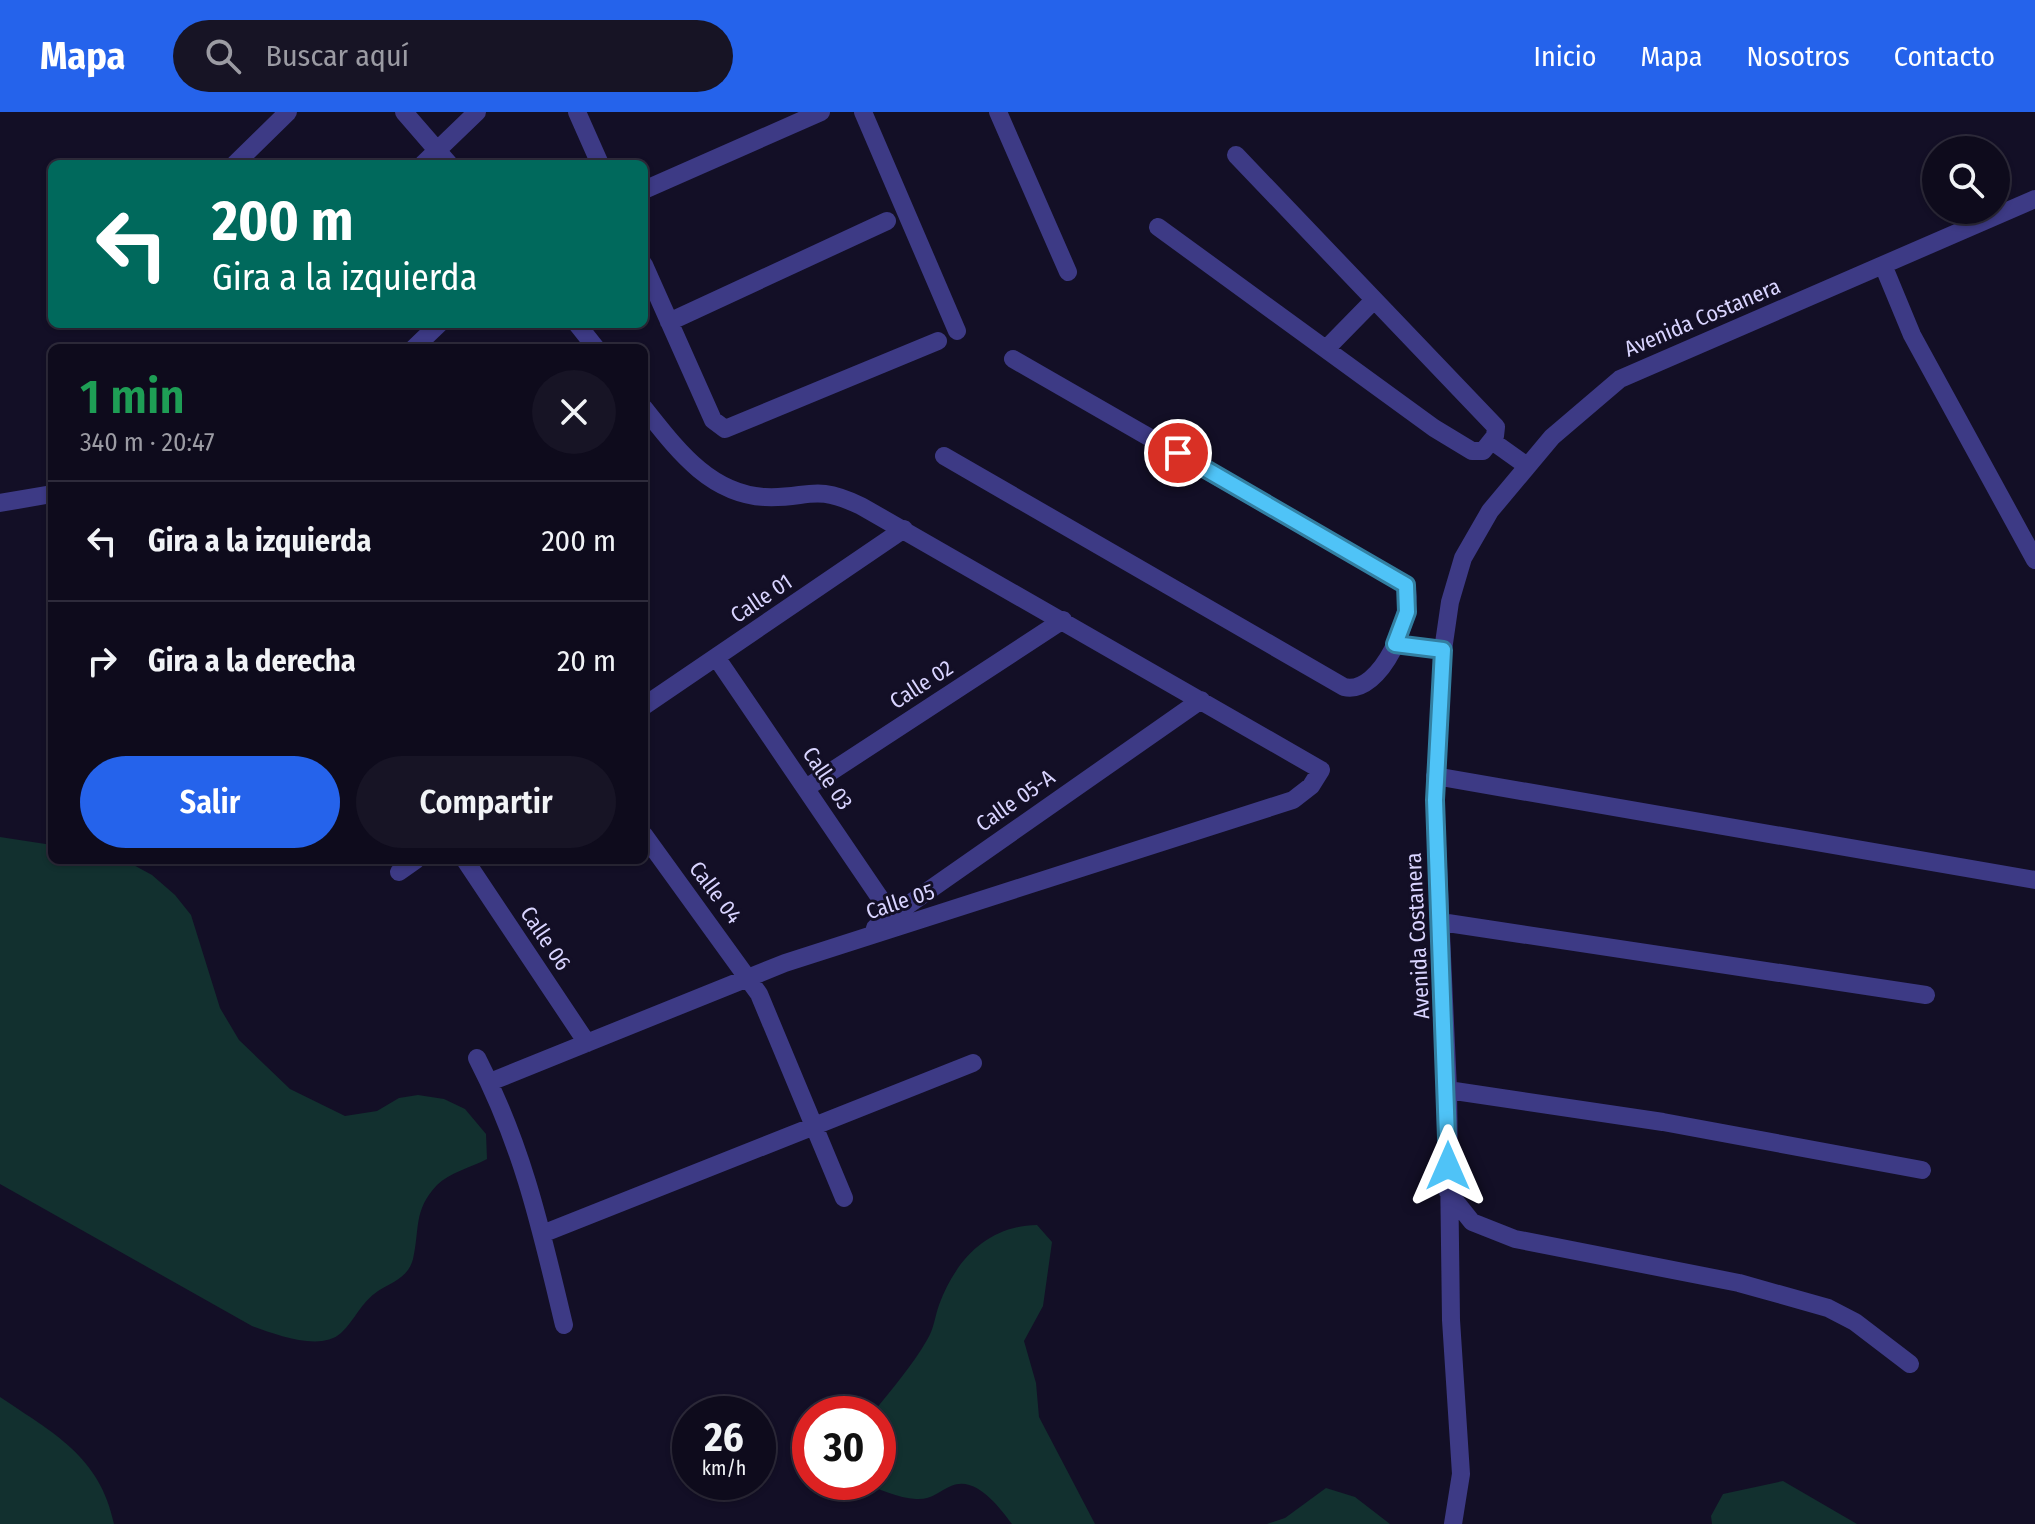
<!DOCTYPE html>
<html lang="es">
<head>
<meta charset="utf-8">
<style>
	body { margin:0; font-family:"Fira Sans Condensed",sans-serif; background:#171425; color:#f1f3f6; height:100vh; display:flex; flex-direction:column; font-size:30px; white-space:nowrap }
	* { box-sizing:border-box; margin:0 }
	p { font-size:26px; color:#9b9ba3 }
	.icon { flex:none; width:44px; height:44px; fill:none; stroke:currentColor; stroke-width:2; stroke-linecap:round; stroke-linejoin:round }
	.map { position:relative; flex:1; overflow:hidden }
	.panel { position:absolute; left:48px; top:232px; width:600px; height:520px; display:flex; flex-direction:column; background:#0e0b1c; border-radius:12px; box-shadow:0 2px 6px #0004,0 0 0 2px #2e2b3b }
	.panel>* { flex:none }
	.top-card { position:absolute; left:48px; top:48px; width:600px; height:168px; border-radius:12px; box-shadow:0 2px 6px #0004,0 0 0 2px #2e2b3b; background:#00695c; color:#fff; overflow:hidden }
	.buttons { position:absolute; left:1922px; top:24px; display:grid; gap:16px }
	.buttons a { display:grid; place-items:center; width:88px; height:88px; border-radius:50%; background:#0e0b1c; box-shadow:0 2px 6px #0004,0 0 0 2px #2e2b3b; font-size:40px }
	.speed { position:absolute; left:672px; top:1284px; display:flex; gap:16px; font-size:40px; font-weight:700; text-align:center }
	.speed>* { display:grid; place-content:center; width:104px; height:104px; border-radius:50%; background:#0e0b1c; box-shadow:0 2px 6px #0004,0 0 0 2px #2e2b3b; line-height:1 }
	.speed small { font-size:20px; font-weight:400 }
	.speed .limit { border:12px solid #d22; background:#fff; color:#111 }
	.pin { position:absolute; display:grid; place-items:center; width:68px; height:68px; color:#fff; margin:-34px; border:4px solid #fff; border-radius:50%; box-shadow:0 2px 8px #0007 }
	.me { position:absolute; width:88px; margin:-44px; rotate:0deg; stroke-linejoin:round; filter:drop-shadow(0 0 6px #0008) }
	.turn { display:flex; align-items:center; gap:28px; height:168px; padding:0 32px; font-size:36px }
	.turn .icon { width:104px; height:104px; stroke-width:2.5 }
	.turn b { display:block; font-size:56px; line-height:68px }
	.round { display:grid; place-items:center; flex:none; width:84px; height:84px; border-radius:42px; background:#171425 }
	.headline { display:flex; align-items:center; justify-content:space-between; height:136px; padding:0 32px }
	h1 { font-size:48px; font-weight:600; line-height:60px; color:#1e9e55 }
	.button { display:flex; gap:16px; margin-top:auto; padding:16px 32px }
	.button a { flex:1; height:92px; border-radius:48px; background:#2563eb; color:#fff; font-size:32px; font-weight:600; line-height:92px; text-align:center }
	.button a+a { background:#171425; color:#f1f3f6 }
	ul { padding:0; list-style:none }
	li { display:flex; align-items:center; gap:24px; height:120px; padding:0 32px; border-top:2px solid #2e2b3b }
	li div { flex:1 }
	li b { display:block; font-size:30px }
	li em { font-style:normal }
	header { display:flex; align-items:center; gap:48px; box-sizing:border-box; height:112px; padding:0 40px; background:#2563eb; color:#fff }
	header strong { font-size:38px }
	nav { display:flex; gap:44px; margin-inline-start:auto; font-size:28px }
	.search { width:560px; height:72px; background:#171425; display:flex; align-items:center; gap:20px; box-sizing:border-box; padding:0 28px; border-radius:44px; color:#9b9ba3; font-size:30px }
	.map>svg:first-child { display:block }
	.green { fill:#12302f }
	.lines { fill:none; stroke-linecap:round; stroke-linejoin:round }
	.minor { stroke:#3d3a85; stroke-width:18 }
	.route-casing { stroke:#337fa1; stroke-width:20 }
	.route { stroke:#4fc3f7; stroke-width:14 }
	.labels { text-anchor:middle; stroke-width:6; stroke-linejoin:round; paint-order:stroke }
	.street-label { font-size:22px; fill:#d9d4ff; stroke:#130f26 }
</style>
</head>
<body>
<header>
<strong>Mapa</strong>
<div class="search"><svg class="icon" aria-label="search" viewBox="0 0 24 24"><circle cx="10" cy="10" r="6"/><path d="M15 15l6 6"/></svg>Buscar aquí</div>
<nav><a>Inicio</a><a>Mapa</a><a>Nosotros</a><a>Contacto</a></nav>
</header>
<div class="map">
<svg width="2035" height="1412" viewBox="0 0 2035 1412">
	<rect width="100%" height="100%" fill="#130f26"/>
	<path class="green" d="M0,725L52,733V748L128,750L152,763L175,783L191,803L220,896L239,928L290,977L345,1004L377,999L399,986L418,983L444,987L465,997L486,1022L487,1047C472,1055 449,1061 437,1073C413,1098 420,1118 413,1147C408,1166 392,1170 378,1179C361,1190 355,1208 341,1221C320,1240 275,1222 252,1214L0,1072Z
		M1037,1113L1052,1130L1043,1194L1024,1229L1036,1271L1039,1305L1095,1412H1012C999,1395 976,1363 951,1374C939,1379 932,1388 916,1387C898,1386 879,1377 861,1370H878V1302H872C891,1278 912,1254 927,1228C934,1217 935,1204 939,1193C956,1147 988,1114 1037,1113Z
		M0,1285C53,1321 100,1344 114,1412H0Z
		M1783,1369L1857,1412H1712L1711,1404L1723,1382Z
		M1326,1376L1355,1385L1390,1412H1267L1285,1406Z"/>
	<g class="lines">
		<path class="minor" d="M404,0L449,52
			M577,0L600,52
			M863,0L957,219
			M998,0L1068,160
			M235,52L288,0
			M423,52L477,0
			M644,78L821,0
			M1158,115L1434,316L1472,339H1483L1495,324L1496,315L1236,43
			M644,153L713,308L725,317L938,229
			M1883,153L1912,223L2035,448
			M669,210L887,109
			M577,212L596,236
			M414,236L439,212
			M1326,237L1374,188
			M1492,329L1527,354
			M944,344L1344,575C1381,584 1415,503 1406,473L1013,247
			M0,391L52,382
			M1395,532L1443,538
			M716,545L899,814
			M644,594L904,417
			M1435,664L2035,768
			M806,676L1063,508
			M644,723L759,882L844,1086
			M465,748L587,931
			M399,760L416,748
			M1441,810L1926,883
			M875,816L1201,588
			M477,946C523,1035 541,1117 564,1213
			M490,970L785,851L1293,688L1311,674L1321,658L861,394C813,371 809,387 765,385C709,382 676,336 644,296
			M1448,978L1663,1010L1922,1058
			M1448,1080L1472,1110L1515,1127L1739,1171L1828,1196L1855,1210L1910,1252
			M542,1122L973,951
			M1453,1412L1461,1362L1451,1208L1448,978L1435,688L1443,538L1450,490L1463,446L1490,399L1552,325L1620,267L2035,87"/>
	</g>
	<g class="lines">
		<g class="route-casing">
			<path id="route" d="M1178,341L1406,473L1407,500L1395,532L1443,538L1435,688L1448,1054"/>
		</g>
		<use href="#route" class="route"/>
	</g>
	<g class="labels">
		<g class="street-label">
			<text transform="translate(1702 205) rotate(-23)" y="8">Avenida Costanera</text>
			<text transform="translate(761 486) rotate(-34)" y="8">Calle 01</text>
			<text transform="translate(921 572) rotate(-33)" y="8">Calle 02</text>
			<text transform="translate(828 666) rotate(56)" y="8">Calle 03</text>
			<text transform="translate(1015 688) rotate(-35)" y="8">Calle 05-A</text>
			<text transform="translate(716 780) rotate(53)" y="8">Calle 04</text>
			<text transform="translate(900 789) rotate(-18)" y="8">Calle 05</text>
			<text transform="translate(1417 824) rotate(-93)" y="8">Avenida Costanera</text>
			<text transform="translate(546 826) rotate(56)" y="8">Calle 06</text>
		</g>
	</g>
</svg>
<div class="buttons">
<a><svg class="icon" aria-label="search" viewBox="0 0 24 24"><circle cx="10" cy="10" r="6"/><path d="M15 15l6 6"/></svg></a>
</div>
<div class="speed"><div>26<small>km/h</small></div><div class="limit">30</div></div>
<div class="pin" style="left:1178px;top:341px;background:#d93025"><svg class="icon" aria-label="arrive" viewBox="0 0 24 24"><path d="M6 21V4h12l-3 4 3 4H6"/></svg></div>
<svg class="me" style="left:1448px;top:1054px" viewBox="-20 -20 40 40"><path d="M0-17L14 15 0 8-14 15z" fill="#4fc3f7" stroke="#fff" stroke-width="4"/></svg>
<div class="top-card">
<div class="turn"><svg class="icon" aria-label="left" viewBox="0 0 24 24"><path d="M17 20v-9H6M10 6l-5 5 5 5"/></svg><div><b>200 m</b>Gira a la izquierda</div></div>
</div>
<section class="panel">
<div class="headline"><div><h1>1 min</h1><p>340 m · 20:47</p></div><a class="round"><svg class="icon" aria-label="close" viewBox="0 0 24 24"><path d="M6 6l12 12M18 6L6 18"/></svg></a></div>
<ul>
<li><svg class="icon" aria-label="left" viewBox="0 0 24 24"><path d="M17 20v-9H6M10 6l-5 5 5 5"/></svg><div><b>Gira a la izquierda</b></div><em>200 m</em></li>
<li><svg class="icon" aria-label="right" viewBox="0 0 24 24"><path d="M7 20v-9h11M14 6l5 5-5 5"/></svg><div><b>Gira a la derecha</b></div><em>20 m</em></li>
</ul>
<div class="button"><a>Salir</a><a>Compartir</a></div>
</section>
</div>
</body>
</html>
